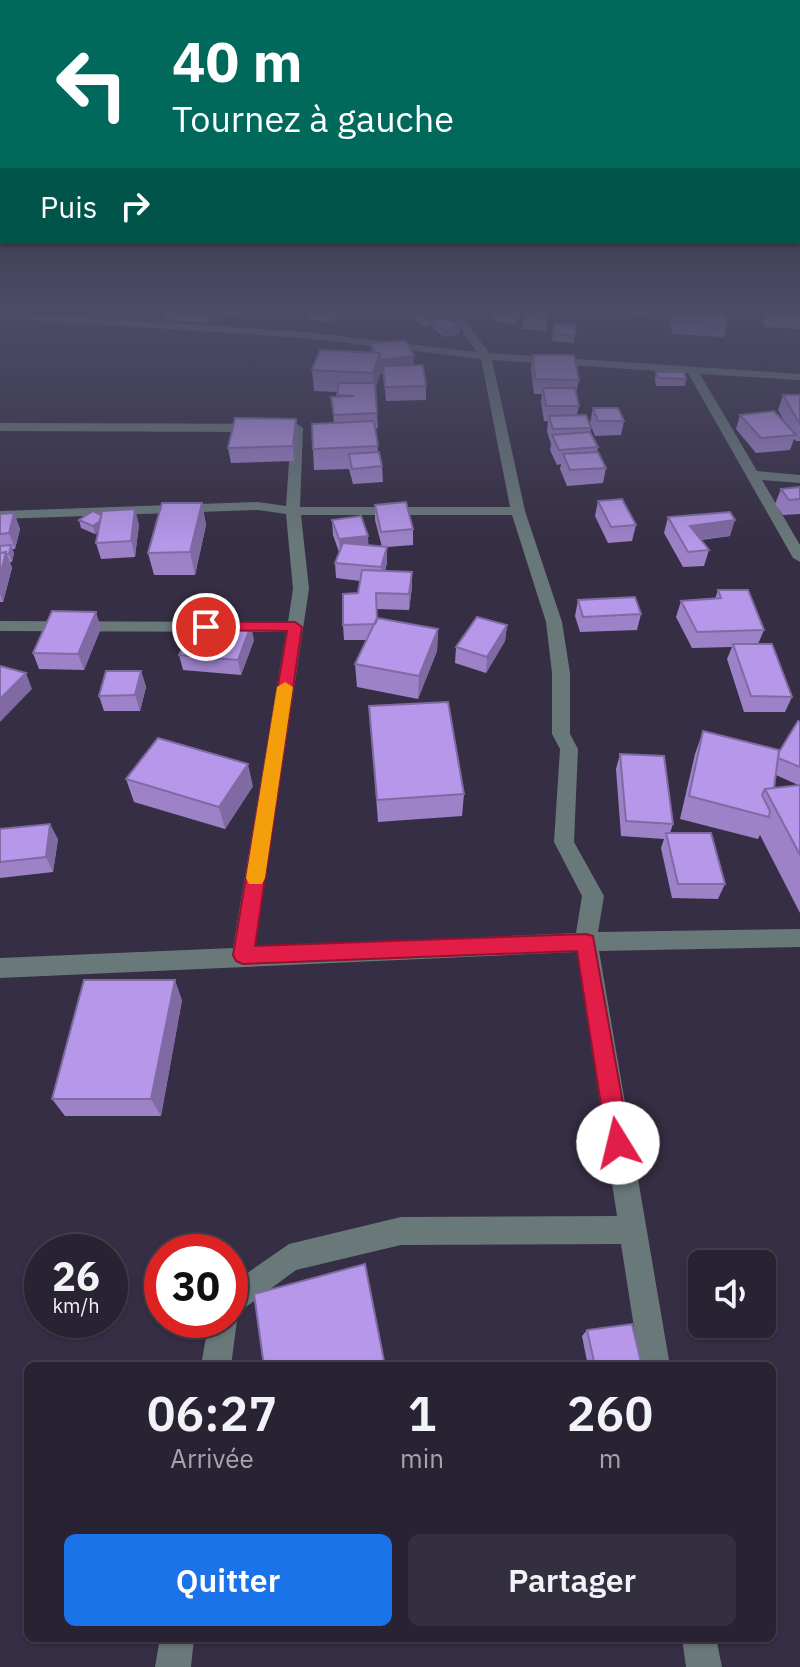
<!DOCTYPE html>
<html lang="fr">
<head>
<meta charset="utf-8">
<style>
	body { margin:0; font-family:"IBM Plex Sans",sans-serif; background:#342f3f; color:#f1f3f6; height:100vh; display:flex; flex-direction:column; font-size:30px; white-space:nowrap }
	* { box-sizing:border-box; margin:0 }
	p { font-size:26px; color:#a5a4ac }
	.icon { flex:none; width:44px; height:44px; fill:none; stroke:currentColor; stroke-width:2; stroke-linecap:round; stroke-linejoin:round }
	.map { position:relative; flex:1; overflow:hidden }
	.drawer { position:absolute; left:24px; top:1362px; width:752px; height:280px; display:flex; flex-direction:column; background:#282233; border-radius:12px; box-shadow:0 2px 6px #0004,0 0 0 2px #443f4e }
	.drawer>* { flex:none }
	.top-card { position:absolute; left:0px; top:0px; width:800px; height:244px; box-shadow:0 2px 6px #0004,0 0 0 2px #443f4e; background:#00695c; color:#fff; overflow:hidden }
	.buttons { position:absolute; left:688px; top:1250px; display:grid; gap:16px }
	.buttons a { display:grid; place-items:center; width:88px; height:88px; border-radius:12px; background:#282233; box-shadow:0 2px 6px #0004,0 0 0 2px #443f4e; font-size:40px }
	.speed { position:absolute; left:24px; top:1234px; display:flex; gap:16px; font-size:40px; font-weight:700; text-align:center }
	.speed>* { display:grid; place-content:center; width:104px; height:104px; border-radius:50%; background:#282233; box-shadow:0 2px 6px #0004,0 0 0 2px #443f4e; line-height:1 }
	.speed small { font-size:20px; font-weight:400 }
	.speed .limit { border:12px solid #d22; background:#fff; color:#111 }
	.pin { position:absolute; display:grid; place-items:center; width:68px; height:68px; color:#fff; margin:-34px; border:4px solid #fff; border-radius:50%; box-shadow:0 2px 8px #0007 }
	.me { position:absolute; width:88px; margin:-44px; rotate:351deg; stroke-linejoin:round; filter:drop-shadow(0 0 6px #0008) }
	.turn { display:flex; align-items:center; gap:28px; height:168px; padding:0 40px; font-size:36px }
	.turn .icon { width:104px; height:104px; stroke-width:2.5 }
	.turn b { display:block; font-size:56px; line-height:68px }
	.then { display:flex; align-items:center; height:76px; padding:0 40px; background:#0003; gap:16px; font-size:30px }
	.eta { display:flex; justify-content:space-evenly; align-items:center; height:136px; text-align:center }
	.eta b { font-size:48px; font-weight:600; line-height:56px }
	.action { display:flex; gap:16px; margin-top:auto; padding:16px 40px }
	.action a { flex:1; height:92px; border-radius:12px; background:#1a73e8; color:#fff; font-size:32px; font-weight:600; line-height:92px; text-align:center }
	.action a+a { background:#342f3f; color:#f1f3f6 }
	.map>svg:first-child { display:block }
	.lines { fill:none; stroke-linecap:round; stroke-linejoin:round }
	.street { fill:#697879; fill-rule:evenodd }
	.wall { fill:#9d82c8; fill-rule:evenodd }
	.shaded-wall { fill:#7f6aa3 }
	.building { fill:#b697e9; stroke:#7f6aa3; stroke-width:2 }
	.route { fill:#e11d48; stroke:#92132f; stroke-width:2 }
	.slow { fill:#f59e0b }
</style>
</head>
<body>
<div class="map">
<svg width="800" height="1667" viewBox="0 0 800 1667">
	<rect width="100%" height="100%" fill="#362e44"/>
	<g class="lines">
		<path class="street" d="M0,312L305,332L477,352L450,312H460L489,353L800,374V380L700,374L757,471L800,475V483L762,480L800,545V562L793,558L688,373L492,360L525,511L562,622L570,673V734L578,749L574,842L604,896L598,932L800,929V947L599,951L670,1366H640L621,1244L401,1245L296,1270L235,1315L237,1320L231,1366H201L209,1320H230V1285L289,1244L401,1217L617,1216L577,952L0,978V958L233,948L286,632L0,631V621L288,622L293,589L286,514L258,510L0,519V511L258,502L286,506L291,432L0,431V423L297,424L303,428L300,507H510L481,359L305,338L0,318ZM301,515H512L546,622L552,673V734L560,749L554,842L582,896L576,933L255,947L309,589Z
			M160,1638H194L191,1667H155Z
			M682,1638H716L722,1667H686Z"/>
	</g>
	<path class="wall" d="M162,312H218L209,323L163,319Z
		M220,312H259L255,318L220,316Z
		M261,312H296L294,318L262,317Z
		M308,312H341L333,322L309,320Z
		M401,312H443L442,319L460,326V334L444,337L433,328V324L426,327Z
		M493,312H521L517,324L493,321Z
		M630,312H652L651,317L630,315Z
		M672,312H725L727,323L724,337L672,334L670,321Z
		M765,312H800V329L765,327L762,321Z
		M523,315H550L545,331L522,329Z
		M576,325L574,343L552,341L553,334Z
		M371,344L414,356V365L426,386V400L386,401L383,374H380L375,389L378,428H375L378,452L382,466L383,482L353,484L349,469L314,470L313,449L334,423L331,397H337V392L314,391L312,370L372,353Z
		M533,355L579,380L576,394L579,406L577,415L591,428L590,433L598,447L597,452L606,468L603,483L567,486L560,469L561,464L557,465L550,450L551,444L547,431L548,421H544L541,402L542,394H534L531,369Z
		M656,372L686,379L685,386H656L655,379Z
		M783,395H800V441H796L794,439L790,450L756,453L736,429L740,415L787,426L778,410Z
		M593,408L624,421L621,435L595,436L590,423Z
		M296,419L298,434L294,461L231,463L228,448Z
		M800,487V514L783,515L775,504L781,489Z
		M598,501L636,525L632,541L608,543L595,516Z
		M202,503L206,525L195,575H154L148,553Z
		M375,505L413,529V545L387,547V563L385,571L412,587L409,610L376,609L377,620L438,629L437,651L418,699L357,687L355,664L367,640H344L343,625L358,593L360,581L336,578L335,563L339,552L333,535L332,520L368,536V545L382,547L375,520Z
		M14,513L20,529L15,549H12L14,553L12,562H10L12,568L3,602H0V514Z
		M101,515L139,524L135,557L101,559L96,543L98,532L95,534L81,528L79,520Z
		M668,517L730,536L701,540L709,550L704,566L683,567L664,533Z
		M718,590L764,630L758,644L792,697L785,712H744L727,659L732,647L692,648L676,617L681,601L715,599Z
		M578,600L641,614L637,630L580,632L575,616Z
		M507,625L505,641L486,673L455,663L456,647Z
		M101,628L84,670L39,669L33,653Z
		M254,640L241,675L183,670L179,655Z
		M141,671L146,687L140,711H104L99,696Z
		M369,706L464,794L462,816L378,822Z
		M800,722V913L760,835L758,839L680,819L695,754L703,731L779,752ZM776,775L798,785L774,788Z
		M620,754L673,824L670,833L725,884L718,899L672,898L661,848L664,839L621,836L616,769Z
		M126,779L253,786L225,829L134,802Z
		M0,829L58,839L53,872L0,878Z
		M182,1000L161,1116H65L52,1099Z
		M587,1330L642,1366H588L582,1336Z"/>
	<path class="shaded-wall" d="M207,312H218L209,323Z
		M332,312H341L333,322Z
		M430,312H443L442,322L433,321V324L426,327V313Z
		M549,312H550V315L545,331Z
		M460,326V334L444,337V330Z
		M380,353L414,356V370L383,366V374H380L374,394L373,373Z
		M296,419L298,434L294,461L293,446Z
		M202,503L206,525L195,575L190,552Z
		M135,509L139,524L135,557L131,541Z
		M14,513L20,529L15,549L9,533Z
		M107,517L109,525L95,534L93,526Z
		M735,520L730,536L685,541L690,526Z
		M368,536L369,551L340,555L339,539Z
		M11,545L14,553L12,562L9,554Z
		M387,547V563L381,583V567Z
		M6,552L12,568L3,602L0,594V575Z
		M412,572V587L409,610V594Z
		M96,612L101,628L84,670L78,654Z
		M251,625L254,640L241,675L238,660Z
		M507,625L505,641L486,673L487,657Z
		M438,629L437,651L418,699L419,676Z
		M141,671L146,687L140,711L135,695Z
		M26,673L32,689L0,722V699Z
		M248,764L253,786L225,829L219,807Z
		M50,824L58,839L53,872L46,857Z
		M175,980L182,1000L161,1116L151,1099Z"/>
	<path class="building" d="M524,312H549L547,317L523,315Z
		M674,312H725L727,323L675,321Z
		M768,312H800V315L769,314Z
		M448,318L460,326L444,330L433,321Z
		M554,324L576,325L575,336L553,334Z
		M405,340L414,356L380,360V353H376L371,344Z
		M320,350L380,353L373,373L312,370Z
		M533,355H574L579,380L535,379Z
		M423,365L426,386L385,387L383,366Z
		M656,372H684L686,379L658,378Z
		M339,383H375L377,413L334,415L331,397L354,396L337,395Z
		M543,388H575L579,406H546Z
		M783,395H800V424Z
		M593,408H618L624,421H598Z
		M774,411L796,435L761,438L740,415Z
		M586,415L591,428L553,429L549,416Z
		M235,418L296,419L293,446L228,448Z
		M374,421L378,446L313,449L312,424Z
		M590,432L598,447L559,450L552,435Z
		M379,452L382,466L352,469L349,454Z
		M598,452L606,468L570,470L563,454Z
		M800,487V499L789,500L781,489Z
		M622,499L636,525L611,527L598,501Z
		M406,502L413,529L381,532L375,505Z
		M162,503H202L190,552L148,553Z
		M135,509L131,541L96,543L102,511Z
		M93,511L101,515L100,521L93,526L79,520Z
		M730,512L735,520L690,526L709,550L688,552L668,517Z
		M14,513L9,533L0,534V514Z
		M361,516L368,536L339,539L332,520Z
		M343,543L387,547L381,567L335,563Z
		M11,545L9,554H6V552L0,553V546Z
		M6,552L0,575V553Z
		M362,570L412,572L409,594L376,593L377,620L375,624L343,625V594L358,593Z
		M718,590H748L764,630L697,632L681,601L721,598Z
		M635,597L641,614L583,617L578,600Z
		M52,611L96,612L78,654L33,653Z
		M477,617L507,625L487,657L456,647Z
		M377,618L438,629L419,676L355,664Z
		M195,620L251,625L238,660L179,655Z
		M733,644H772L792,697L751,696Z
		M0,666L26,673L0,699Z
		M106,671H141L135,695L99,696Z
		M448,702L464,794L377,800L369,706Z
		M798,721L800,722V767L778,758L779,752Z
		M703,731L779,750L774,788L765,789L762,795L770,811L769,817L689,796Z
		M158,738L248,764L219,807L126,779Z
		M620,754L664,756L673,824L626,821Z
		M800,785V855L765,789Z
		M50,824L46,857L0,862V829Z
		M666,833H711L725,884H678Z
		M84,980H175L151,1099H52Z
		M365,1264L385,1366H264L254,1294Z
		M632,1324L642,1366H595L587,1330Z"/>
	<linearGradient id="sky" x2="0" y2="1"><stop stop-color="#1e1925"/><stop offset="0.57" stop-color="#4c4c67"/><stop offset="1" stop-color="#4c4c67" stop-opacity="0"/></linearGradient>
	<rect width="800" height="545" fill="url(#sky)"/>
	<path class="route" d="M206,622H295L302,627L255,946L586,934L593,936L630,1143L627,1152L618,1155L610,1152L607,1143L577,951L243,964L236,961L233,955L287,631L201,630V623Z"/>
	<path class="slow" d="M285,682L293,687L265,878L262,884H249L246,878L277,687Z"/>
</svg>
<div class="buttons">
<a><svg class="icon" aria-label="sound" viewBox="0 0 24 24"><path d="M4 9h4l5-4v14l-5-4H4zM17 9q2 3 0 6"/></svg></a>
</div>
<div class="speed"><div>26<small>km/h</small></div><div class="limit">30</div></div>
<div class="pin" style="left:206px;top:627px;background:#d93025"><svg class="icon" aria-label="arrive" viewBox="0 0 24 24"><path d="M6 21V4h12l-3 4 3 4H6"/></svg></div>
<svg class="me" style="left:618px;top:1143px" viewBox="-20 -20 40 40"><circle r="19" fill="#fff"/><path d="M0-13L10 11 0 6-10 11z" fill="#e11d48"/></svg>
<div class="top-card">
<div class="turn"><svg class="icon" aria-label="left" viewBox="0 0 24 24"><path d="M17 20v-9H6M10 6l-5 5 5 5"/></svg><div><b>40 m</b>Tournez à gauche</div></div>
<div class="then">Puis<svg class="icon" aria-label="right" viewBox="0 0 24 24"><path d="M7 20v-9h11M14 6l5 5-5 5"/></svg></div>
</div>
<section class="drawer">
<div class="eta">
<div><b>06:27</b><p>Arrivée</p></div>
<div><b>1</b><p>min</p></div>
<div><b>260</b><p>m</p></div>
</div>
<div class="action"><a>Quitter</a><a>Partager</a></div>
</section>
</div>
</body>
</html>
